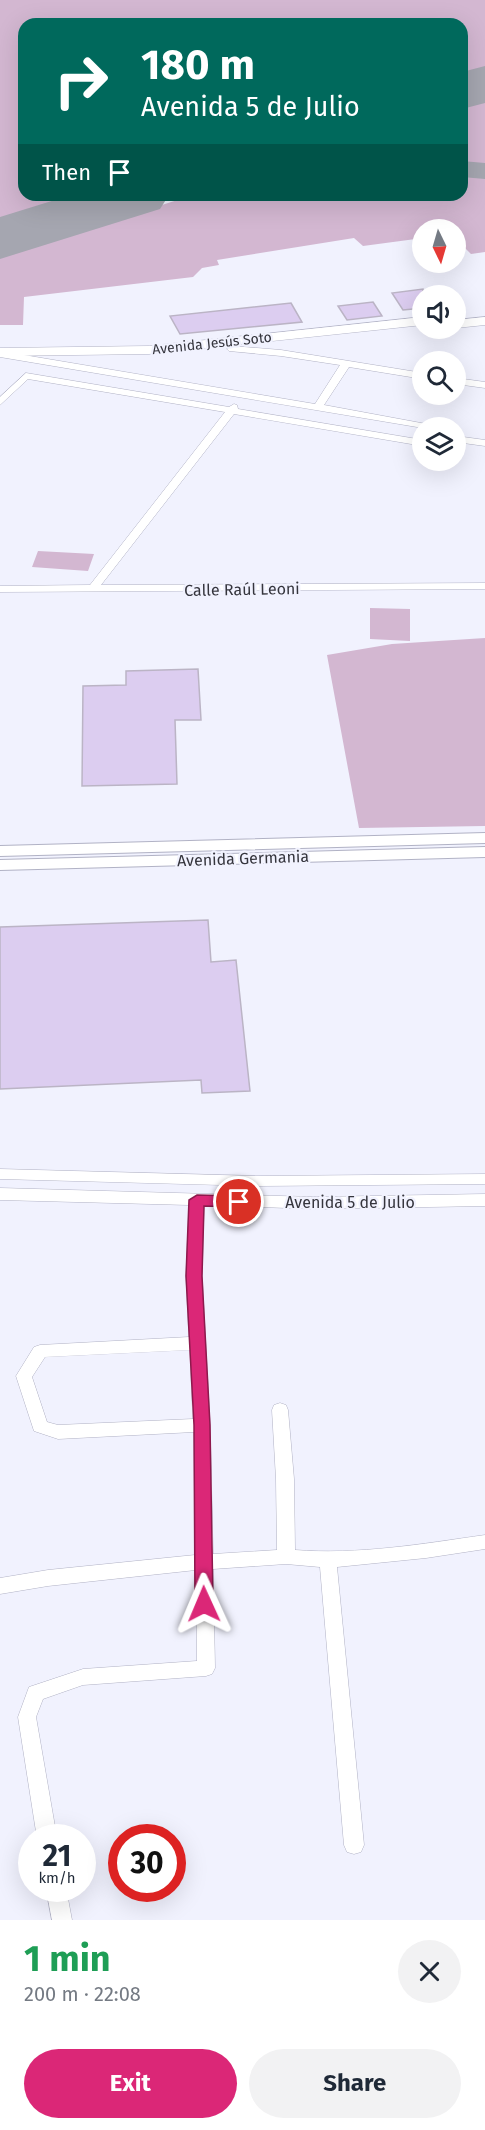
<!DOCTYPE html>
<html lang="en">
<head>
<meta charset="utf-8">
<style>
	body { margin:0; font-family:"Fira Sans",sans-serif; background:#f2f2f3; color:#1f2937; height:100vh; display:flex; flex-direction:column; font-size:22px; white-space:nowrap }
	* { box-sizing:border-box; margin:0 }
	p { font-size:20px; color:#747a83 }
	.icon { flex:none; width:33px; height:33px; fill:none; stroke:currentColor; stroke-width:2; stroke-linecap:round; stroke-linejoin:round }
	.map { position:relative; height:1920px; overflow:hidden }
	.side { display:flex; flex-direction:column; background:#fff; flex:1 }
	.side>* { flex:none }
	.banner { position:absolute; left:18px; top:18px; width:450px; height:183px; border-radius:18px; box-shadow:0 6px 24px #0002; background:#00695c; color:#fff; overflow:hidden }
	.needle { width:39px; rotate:175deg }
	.fabs { position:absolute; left:412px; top:219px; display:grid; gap:12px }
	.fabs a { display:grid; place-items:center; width:54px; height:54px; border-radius:50%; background:#fff; box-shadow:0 6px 24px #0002; font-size:30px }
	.speed { position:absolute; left:18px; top:1824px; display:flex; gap:12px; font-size:30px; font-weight:700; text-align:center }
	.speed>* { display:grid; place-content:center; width:78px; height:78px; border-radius:50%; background:#fff; box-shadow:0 6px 24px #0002; line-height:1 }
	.speed small { font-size:15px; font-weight:400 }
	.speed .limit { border:9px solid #d22; background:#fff; color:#111 }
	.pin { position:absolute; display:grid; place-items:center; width:51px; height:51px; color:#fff; margin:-26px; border:3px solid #fff; border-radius:50%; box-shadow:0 2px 6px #0007 }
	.me { position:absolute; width:66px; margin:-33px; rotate:359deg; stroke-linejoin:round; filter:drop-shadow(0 0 4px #0008) }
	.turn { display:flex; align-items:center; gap:21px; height:126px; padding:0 24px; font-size:27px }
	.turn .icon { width:78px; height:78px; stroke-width:2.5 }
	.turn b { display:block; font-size:42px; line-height:51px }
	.then { display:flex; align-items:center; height:57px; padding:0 24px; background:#0003; gap:12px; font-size:22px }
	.round { display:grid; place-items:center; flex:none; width:63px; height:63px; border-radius:32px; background:#f2f2f3 }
	.head { display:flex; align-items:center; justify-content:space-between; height:102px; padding:0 24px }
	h1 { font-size:36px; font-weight:700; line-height:45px; color:#1e9e55 }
	.action { display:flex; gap:12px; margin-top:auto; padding:12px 24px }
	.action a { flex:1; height:69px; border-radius:36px; background:#db2777; color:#fff; font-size:24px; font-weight:700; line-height:69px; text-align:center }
	.action a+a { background:#f2f2f3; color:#1f2937 }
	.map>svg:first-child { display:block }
	.green { fill:#d3b7d1 }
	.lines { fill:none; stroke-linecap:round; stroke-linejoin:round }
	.taxiway { fill:#a5a6b0; fill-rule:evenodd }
	.runway { fill:#a5a6b0; fill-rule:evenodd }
	.building { fill:#dccdf0; stroke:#bbb4c5; stroke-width:1.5 }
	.minor-casing { stroke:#b1b2c5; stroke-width:1 }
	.tertiary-casing { stroke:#b1b2c5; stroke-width:2 }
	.primary-casing { stroke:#b1b2c5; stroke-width:1 }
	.minor { fill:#fff; fill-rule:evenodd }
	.tertiary { fill:#fff; fill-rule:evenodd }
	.primary { fill:#fff; fill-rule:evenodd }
	.route { fill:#db2777; stroke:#8e194d; stroke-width:1.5 }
	.labels { text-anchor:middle; stroke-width:4.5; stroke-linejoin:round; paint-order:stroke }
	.far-street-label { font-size:14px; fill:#35353d; stroke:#f1f2fe }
	.street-label { font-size:16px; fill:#35353d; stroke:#f1f2fe }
</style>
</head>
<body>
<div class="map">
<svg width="485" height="1920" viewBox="0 0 485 1920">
	<rect width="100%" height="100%" fill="#f1f2fe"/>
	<path class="green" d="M0,0H485V68L462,75V24H24V195H78L0,220Z
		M485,101V164L462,162V108Z
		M462,175L485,177V252L471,254L456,239V230H423V238L363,246L354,238L217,260L219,265L202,268L193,277L24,297L23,325H0V257L193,195H462Z
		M38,551L94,554L88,571L32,567Z
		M370,608L410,609V641L370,639Z
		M485,638V826L359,828L327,655L392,644Z"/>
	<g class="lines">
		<path class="taxiway" d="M462,161L485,163V179L462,177Z"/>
		<path class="runway" d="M485,66V103L462,109V72Z
			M71,195H169L160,209L0,259V217Z"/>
	</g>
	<path class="building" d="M423,289V308L403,310L392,293Z
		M373,302L382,316L347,320L338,306Z
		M291,303L302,322L180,334L170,316Z
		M198,669L201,720H175L177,784L82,786L83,686L126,685V671Z
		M208,920L211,962L236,960L250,1091L202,1093L201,1080L0,1089V927Z"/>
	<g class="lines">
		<g class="minor-casing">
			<path id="minor" d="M232,346L281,350L423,373V379L349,367L324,405L448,428H423L0,357V351L315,404L340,365L281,356L229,351L227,349Z
				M26,373L229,407L234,404L237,405L238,409L423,440V446L234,414L101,585L485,583V589L0,592V586L90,585L225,412L28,379L0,405V397Z
				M456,378L485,382V388L456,384Z
				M456,436L485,440V446L456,442Z
				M0,1169L260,1176L485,1174V1184L260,1186L0,1179Z
				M0,1188L315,1197L485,1194V1206L315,1209L204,1205L202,1276L210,1425L213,1554L277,1550L276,1479L272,1410L274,1405L280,1403L286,1405L288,1410L294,1479L295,1550C358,1555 422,1544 485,1535V1549L426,1558L337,1567L364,1845L361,1852L354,1854L347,1852L344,1845L320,1567L286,1564L213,1569L215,1668L212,1674L206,1676L83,1685L43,1699L36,1717L57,1838H37L18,1717L29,1687L83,1669L197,1661L196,1570L48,1586L0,1594V1578L48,1570L195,1555L194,1432L58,1439L34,1431L16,1376L34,1347L40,1345L189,1337L186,1276L189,1205L0,1200ZM190,1350L193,1419L58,1425L47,1422L32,1377L45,1357Z
				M46,1888H66L72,1920H52Z"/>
		</g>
		<g class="tertiary-casing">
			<path id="tertiary" d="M485,833V843L0,856V846Z
				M485,847V857L0,870V860Z"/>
		</g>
		<g class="primary-casing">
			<path id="primary" d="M423,317V325L149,354L0,356V348L149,346Z
				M485,317V325L456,328V320Z"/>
		</g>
		<use href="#minor" class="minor"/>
		<use href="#tertiary" class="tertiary"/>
		<use href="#primary" class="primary"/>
	</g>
	<path class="route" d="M197,1195L239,1196L246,1202L239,1207L204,1206L202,1276L210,1425L213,1604L211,1610L204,1612L198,1610L195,1604L194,1425L186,1276L189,1200Z"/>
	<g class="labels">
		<g class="far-street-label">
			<text transform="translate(212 343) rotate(-6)" y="5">Avenida Jesús Soto</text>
		</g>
		<g class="street-label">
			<text transform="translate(242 589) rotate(-1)" y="6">Calle Raúl Leoni</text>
			<text transform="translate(243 858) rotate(-2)" y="6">Avenida Germania</text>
			<text x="350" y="1208">Avenida 5 de Julio</text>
		</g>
	</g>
</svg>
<div class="fabs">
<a><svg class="needle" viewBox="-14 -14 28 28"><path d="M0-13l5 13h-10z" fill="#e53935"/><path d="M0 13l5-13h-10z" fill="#747a83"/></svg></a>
<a><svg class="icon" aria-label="sound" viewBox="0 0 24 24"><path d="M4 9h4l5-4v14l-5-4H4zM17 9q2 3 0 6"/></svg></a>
<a><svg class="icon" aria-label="search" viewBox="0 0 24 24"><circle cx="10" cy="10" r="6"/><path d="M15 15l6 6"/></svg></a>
<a><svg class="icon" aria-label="layers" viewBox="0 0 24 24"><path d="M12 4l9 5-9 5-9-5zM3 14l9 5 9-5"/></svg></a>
</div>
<div class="speed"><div>21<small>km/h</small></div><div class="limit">30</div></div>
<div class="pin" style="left:239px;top:1202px;background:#d93025"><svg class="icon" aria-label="arrive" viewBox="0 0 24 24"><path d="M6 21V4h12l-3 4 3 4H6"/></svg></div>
<svg class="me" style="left:204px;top:1604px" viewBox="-20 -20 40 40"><path d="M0-17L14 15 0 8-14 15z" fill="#db2777" stroke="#fff" stroke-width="4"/></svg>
<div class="banner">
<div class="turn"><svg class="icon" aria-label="right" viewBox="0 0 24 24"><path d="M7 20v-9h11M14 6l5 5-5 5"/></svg><div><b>180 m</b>Avenida 5 de Julio</div></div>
<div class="then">Then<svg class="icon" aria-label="arrive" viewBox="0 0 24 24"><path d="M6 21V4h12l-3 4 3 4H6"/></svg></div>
</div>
</div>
<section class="side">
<div class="head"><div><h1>1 min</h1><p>200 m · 22:08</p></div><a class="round"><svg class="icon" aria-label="close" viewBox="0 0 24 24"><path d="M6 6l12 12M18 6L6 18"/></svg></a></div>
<div class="action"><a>Exit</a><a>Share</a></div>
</section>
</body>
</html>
